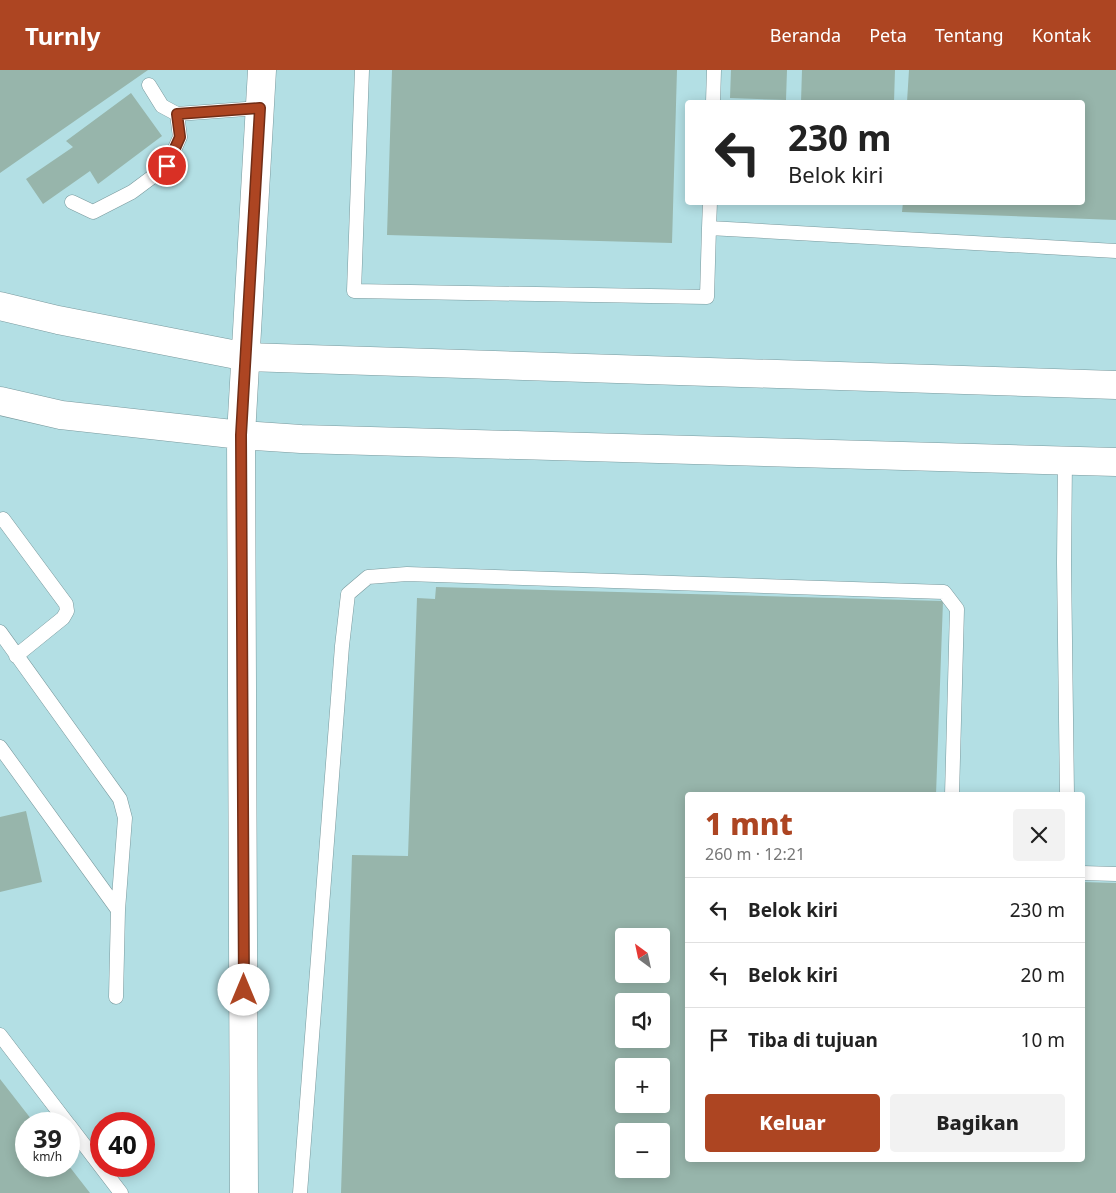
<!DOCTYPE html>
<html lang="id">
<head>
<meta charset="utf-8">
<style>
	body { margin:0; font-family:"Noto Sans",sans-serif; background:#f2f2f2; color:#222; height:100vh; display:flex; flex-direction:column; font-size:19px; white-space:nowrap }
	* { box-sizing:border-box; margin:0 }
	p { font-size:16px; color:#767676 }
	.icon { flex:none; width:28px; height:28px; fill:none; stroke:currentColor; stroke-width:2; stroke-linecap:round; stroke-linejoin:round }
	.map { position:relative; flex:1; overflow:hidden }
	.details { position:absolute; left:685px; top:722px; width:400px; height:370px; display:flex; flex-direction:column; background:#fff; border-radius:5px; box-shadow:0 2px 12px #0003 }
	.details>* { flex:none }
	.top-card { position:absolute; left:685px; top:30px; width:400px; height:105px; border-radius:5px; box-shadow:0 2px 12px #0003; background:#fff; color:#222; overflow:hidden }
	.needle { width:32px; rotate:327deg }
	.controls { position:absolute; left:615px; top:858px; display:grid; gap:10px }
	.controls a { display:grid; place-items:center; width:55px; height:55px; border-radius:5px; background:#fff; box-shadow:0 2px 12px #0003; font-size:25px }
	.speed { position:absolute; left:15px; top:1042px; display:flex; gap:10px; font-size:25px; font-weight:700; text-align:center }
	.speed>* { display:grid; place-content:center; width:65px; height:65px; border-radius:50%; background:#fff; box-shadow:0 2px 12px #0003; line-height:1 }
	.speed small { font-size:12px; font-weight:400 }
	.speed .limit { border:8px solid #d22; background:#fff; color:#111 }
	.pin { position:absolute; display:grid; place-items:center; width:42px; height:42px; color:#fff; margin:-21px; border:2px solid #fff; border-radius:50%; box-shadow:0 1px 5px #0007 }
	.me { position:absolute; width:55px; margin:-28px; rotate:0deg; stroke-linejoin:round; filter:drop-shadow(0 0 4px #0008) }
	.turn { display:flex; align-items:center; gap:18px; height:105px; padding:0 20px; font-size:22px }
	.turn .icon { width:65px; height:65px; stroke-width:2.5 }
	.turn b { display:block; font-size:35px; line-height:42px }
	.round { display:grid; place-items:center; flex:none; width:52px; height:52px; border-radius:5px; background:#f2f2f2 }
	.headline { display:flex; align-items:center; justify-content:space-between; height:85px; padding:0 20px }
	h1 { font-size:30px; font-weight:800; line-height:38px; color:#ad4522 }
	.primary-button { display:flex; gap:10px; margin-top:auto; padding:10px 20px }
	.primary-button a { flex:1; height:58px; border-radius:5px; background:#ad4522; color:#fff; font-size:20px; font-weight:800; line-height:58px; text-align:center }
	.primary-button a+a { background:#f2f2f2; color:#222 }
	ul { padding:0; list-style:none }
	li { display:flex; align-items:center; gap:15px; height:65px; padding:0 20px; border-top:1px solid #e0e0e0 }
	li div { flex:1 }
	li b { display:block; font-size:19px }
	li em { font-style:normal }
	header { display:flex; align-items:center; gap:30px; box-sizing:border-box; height:70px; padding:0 25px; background:#ad4522; color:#fff }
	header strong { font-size:24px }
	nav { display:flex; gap:28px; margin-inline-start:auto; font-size:18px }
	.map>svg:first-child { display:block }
	.built { fill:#b3dfe4; fill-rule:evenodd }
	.building { fill:#97b5ab; fill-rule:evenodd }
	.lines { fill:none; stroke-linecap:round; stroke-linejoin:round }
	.service-casing { stroke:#79999d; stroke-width:15 }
	.tertiary-casing { stroke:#79999d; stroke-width:29 }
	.service { stroke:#fff; stroke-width:14 }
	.tertiary { stroke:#fff; stroke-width:28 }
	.route-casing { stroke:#702d16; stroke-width:12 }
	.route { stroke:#ad4522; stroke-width:9 }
</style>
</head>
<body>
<header>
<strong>Turnly</strong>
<nav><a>Beranda</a><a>Peta</a><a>Tentang</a><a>Kontak</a></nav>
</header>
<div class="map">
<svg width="1116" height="1123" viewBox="0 0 1116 1123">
	<rect width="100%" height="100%" fill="#c8ebef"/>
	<path class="built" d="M0,0H1116V1123H0ZM688,32H1082V132H688ZM688,725H1082V1090H688ZM624,866H661V904H624ZM624,931H661V969H624ZM624,996H661V1034H624ZM26,1054H69V1096H26ZM101,1054H144V1096H101ZM624,1061H661V1099H624Z"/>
	<path class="building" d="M0,0H148L0,103Z
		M392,0H677L672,173L387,165Z
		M731,0H787L786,30L730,28Z
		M802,0H895L894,32H801Z
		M909,0H1116V150L902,142L903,132H1082V32H907Z
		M131,23L162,66L98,114L90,101L43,134L26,109L73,77L66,71Z
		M436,517L943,531L936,725H688V1090H1082V812L1116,813V1123H341L352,785L408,786L417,528L435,529ZM624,866H661V904H624ZM624,931H661V969H624ZM624,996H661V1034H624ZM624,1061H661V1099H624Z
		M26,741L42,812L0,822V747Z
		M0,1009L35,1054H26V1096H69L90,1123H0Z"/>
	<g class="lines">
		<g class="service-casing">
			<path id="service" d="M362,0L354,221L707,227L709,158
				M149,15L162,36L177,44
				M713,32L714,0
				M72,132L93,142L132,122L167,96L180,67L177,44L260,38
				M710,132L709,158L1116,181
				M1065,391L1064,493L1067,725
				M3,449L66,534L67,541L63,548L16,586
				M0,562L120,729L125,748L118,840L116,927
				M0,677L118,840
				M1082,803L1116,804
				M0,965L68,1054
				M69,1055L121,1123
				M300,1123L342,576L348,524L368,507L407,504L944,522L957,539L952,725"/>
		</g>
		<g class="tertiary-casing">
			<path id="tertiary" d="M0,236L58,250L247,287L1116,315
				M0,331L61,345L241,365L301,369L1116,392
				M244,1123L241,365L262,0"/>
		</g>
		<use href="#service" class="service"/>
		<use href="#tertiary" class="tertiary"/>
	</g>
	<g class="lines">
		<g class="route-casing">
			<path id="route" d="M167,96L180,67L177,44L260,38L241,365L244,920"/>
		</g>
		<use href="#route" class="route"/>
	</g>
</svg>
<div class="controls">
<a><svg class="needle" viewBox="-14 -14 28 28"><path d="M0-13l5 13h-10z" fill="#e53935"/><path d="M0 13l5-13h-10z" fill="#767676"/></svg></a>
<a><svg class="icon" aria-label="sound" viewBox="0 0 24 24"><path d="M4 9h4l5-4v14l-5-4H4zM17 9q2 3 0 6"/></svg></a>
<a>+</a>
<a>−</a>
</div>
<div class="speed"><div>39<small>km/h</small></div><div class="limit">40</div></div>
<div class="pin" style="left:167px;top:96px;background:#d93025"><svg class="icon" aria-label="arrive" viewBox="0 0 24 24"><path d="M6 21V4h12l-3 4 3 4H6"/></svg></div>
<svg class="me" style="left:244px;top:920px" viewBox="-20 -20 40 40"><circle r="19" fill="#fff"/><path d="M0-13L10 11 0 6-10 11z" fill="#ad4522"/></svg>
<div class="top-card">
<div class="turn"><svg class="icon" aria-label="left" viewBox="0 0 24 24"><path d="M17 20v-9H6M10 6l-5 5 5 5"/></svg><div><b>230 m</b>Belok kiri</div></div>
</div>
<section class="details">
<div class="headline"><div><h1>1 mnt</h1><p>260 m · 12:21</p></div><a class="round"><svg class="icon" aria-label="close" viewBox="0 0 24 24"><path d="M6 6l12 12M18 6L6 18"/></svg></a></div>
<ul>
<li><svg class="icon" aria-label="left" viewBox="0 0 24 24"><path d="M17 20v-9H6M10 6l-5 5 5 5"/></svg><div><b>Belok kiri</b></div><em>230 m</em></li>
<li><svg class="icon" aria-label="left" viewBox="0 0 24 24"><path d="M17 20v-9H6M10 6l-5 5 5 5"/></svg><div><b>Belok kiri</b></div><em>20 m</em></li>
<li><svg class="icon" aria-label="arrive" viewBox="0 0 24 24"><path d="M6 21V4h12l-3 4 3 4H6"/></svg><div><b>Tiba di tujuan</b></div><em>10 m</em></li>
</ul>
<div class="primary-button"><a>Keluar</a><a>Bagikan</a></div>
</section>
</div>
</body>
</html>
